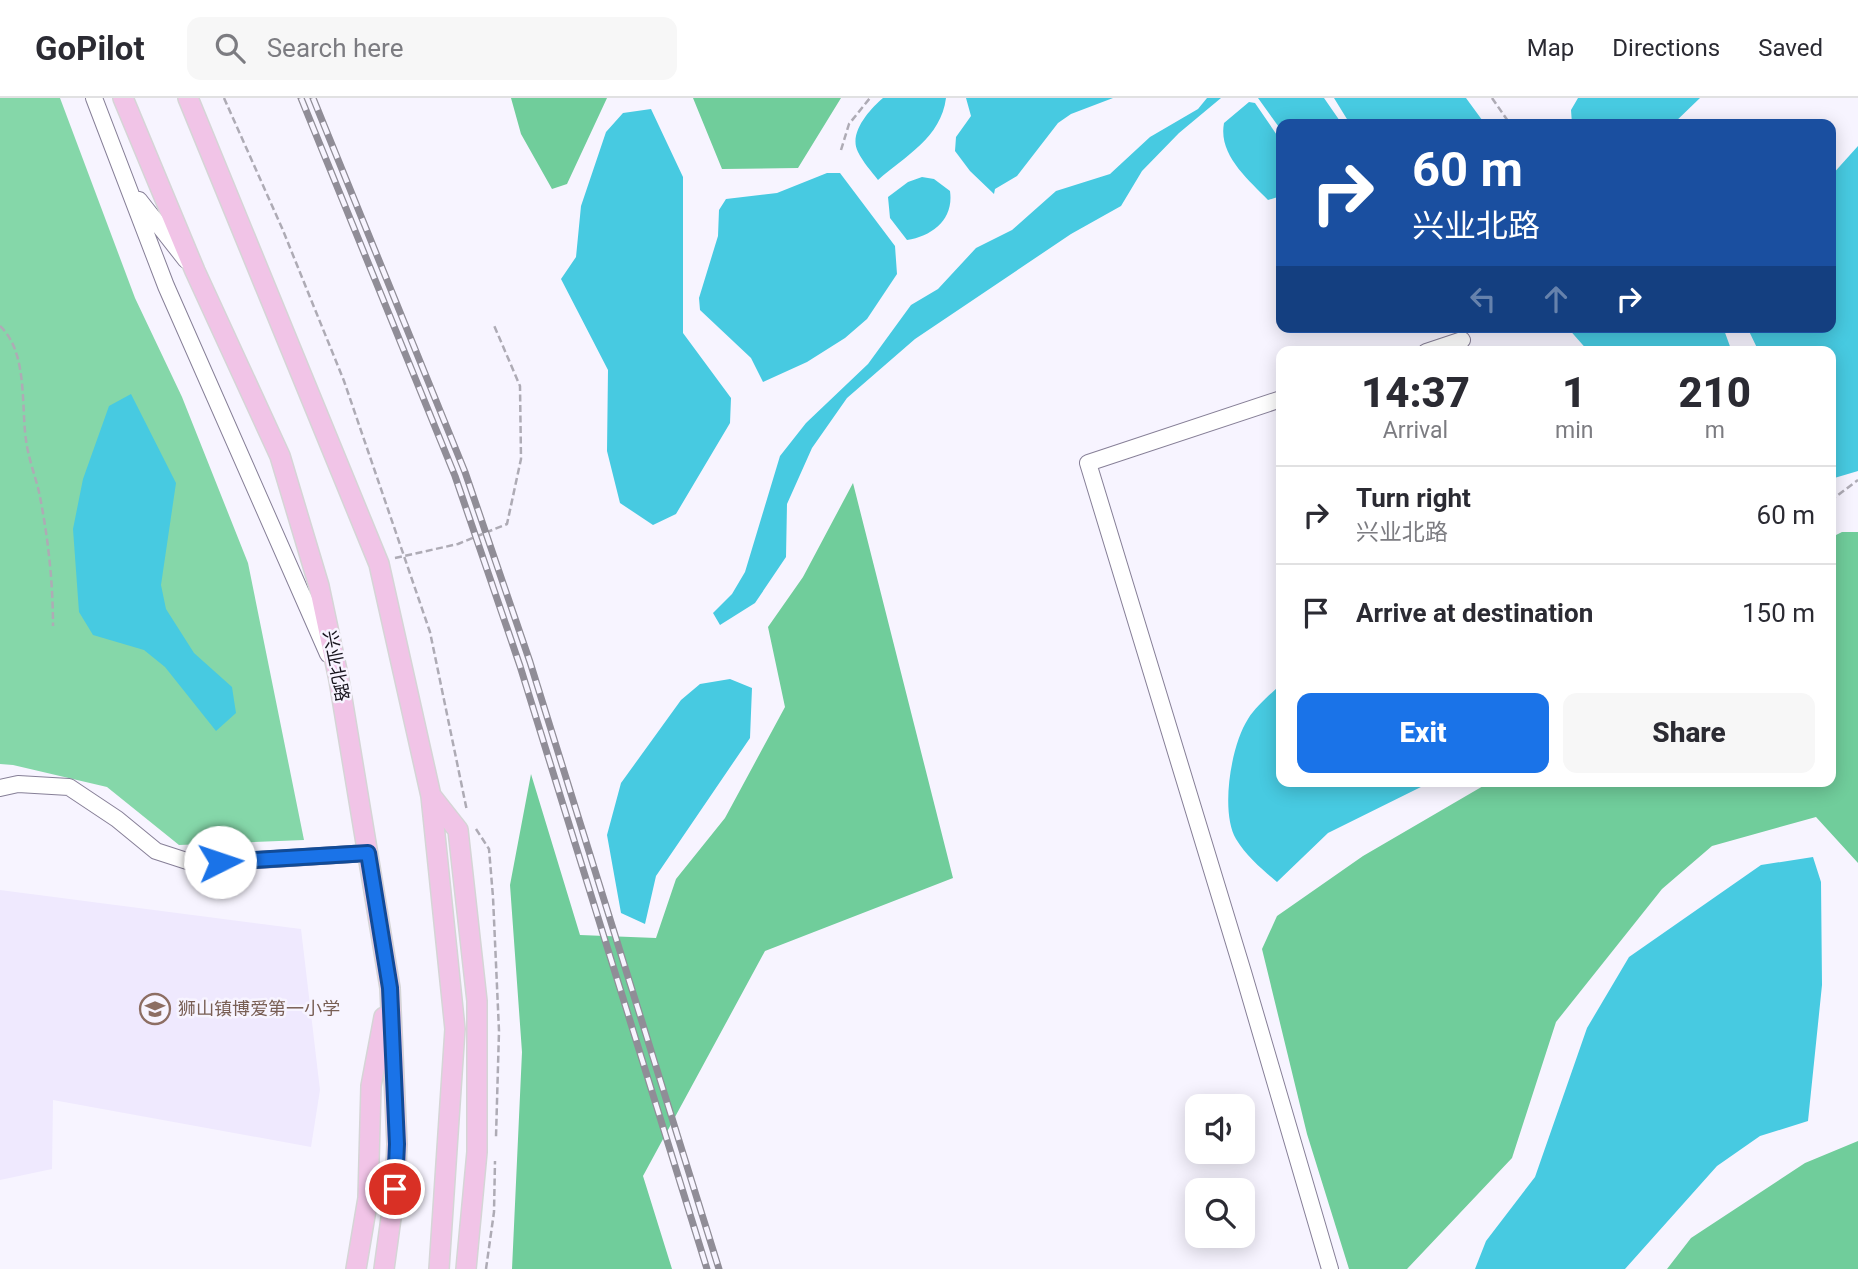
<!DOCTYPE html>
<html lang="en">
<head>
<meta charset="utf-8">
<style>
	body { margin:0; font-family:Roboto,"Noto Sans SC",sans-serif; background:#f7f7f7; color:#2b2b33; height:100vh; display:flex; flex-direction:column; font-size:26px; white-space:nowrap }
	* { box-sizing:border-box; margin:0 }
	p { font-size:23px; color:#7c7c81 }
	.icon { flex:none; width:38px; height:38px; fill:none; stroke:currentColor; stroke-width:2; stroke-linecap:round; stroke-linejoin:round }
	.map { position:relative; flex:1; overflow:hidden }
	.side { position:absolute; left:1276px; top:248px; width:560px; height:441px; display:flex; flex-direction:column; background:#fff; border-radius:14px; box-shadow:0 4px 18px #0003 }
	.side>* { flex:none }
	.top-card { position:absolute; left:1276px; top:21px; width:560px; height:214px; border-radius:14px; box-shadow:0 4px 18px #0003; background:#1a4fa0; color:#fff; overflow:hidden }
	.controls { position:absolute; left:1185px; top:996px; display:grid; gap:14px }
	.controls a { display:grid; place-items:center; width:70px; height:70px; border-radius:14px; background:#fff; box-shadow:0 4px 18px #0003; font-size:35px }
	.pin { position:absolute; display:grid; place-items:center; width:60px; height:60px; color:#fff; margin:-30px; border:4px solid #fff; border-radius:50%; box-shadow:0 2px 7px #0007 }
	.me { position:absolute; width:77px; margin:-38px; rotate:86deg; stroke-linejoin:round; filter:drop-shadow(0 0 5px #0008) }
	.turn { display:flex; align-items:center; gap:24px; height:147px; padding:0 21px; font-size:32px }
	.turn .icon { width:91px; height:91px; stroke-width:2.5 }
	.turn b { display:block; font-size:49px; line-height:60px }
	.lanes { display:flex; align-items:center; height:66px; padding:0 21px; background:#0003; justify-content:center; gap:35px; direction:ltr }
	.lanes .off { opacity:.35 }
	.eta { display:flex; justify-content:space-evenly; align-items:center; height:119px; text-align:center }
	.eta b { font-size:42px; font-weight:800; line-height:49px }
	.action { display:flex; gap:14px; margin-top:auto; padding:14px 21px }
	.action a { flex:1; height:80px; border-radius:14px; background:#1a73e8; color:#fff; font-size:28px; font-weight:800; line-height:80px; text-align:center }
	.action a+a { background:#f7f7f7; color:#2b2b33 }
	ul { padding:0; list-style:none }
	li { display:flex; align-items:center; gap:21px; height:98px; padding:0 21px; border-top:2px solid #e1e1e2 }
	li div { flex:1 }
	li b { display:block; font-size:26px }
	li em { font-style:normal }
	header { display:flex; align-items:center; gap:42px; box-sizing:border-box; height:98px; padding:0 35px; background:#fff; border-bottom:2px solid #e1e1e2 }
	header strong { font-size:33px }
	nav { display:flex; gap:38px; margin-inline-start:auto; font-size:24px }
	.search { width:490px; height:63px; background:#f7f7f7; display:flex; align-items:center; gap:18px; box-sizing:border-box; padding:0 24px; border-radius:14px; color:#7c7c81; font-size:26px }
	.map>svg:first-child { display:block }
	.built { fill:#efe9fe }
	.green { fill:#85d7a9 }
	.forest { fill:#70cd9b }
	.water { fill:#47cae1 }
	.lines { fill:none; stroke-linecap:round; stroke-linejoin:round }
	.minor-casing { stroke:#867f97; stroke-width:18 }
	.major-casing { stroke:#d5d5d6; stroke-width:22 }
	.path { stroke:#aeabb5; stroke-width:2.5; stroke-dasharray:7 3.5; stroke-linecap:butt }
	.minor { stroke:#fff; stroke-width:16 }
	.major { stroke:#f1c4e7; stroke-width:19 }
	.rail-casing { stroke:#908d97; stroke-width:7 }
	.rail { stroke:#f7f4ff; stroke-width:4.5; stroke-dasharray:13; stroke-linecap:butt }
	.route-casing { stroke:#114b97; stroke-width:18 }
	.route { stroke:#1a73e8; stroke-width:12 }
	.labels { text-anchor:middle; stroke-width:5; stroke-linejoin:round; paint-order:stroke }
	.street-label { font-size:18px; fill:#16131c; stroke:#f7f4ff }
	.education-label { font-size:18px; fill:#785e54; stroke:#f7f4ff; text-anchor:start }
</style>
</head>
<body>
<header>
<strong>GoPilot</strong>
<div class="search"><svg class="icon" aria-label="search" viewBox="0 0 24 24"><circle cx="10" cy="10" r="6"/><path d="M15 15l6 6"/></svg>Search here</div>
<nav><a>Map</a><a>Directions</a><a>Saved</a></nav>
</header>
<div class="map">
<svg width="1858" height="1171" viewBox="0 0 1858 1171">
	<rect width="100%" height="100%" fill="#f7f4ff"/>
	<path class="built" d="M0,792L301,831L320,992L311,1049L53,1002L52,1071L0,1082Z"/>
	<path class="green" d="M0,0H60L135,200L182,299L248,465L304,742L179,747L107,689L13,667L0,666Z"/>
	<path class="forest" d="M511,0H607L567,86L552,91L521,36Z
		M693,0H841L798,70L722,71Z
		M853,385L953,780L765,853L643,1078L672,1171H512L522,954L510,787L531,676L580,837L656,840L676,781L725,720L785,609L768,529L803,479Z
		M1842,434H1858V765L1816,719L1712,748L1662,791L1556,924L1512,1060L1407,1171H1349L1307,1036L1262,851L1277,818L1363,758L1490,684H1830V440Z
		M1858,1043V1171H1667L1691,1140L1805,1065Z"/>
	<path class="water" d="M883,0H946C941,40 905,58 878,82C871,73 863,64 858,54C848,35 870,11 883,0Z
		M966,0H1113L1071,16L1058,25L1017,78L995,91L994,96L970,73L955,53L956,39L971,18Z
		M1207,0H1221L1179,35L1142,73L1121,108L1071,136L915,241L847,300L812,350L787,406L786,459L755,505L720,527L713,515L732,496L745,474L780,358L806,325L868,266L911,207L938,191L976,150L1012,132L1056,93L1110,76L1150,39L1198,11Z
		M1258,0H1324L1342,26H1281V32Z
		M1334,0H1466L1485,26H1350Z
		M1578,0H1700L1673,26H1572L1571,12Z
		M1249,4L1255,5L1281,43V98L1268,102C1248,81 1218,57 1224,25Z
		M651,11L683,79V235L731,300L730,325L676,416L653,427L620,405L607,353L608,272L561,181L576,159L581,108L606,34L623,15Z
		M1858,48V373L1831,381L1830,254H1759L1747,229H1830L1831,78Z
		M827,75H840L895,148L897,176L867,221L845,240L807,264L763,284L751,260L700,212L699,200L718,138L719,112L726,101L777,95Z
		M922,79L934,81L950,93C954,121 933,138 907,142L890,120L888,99L908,84Z
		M1567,229H1723L1732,254H1589Z
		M131,296L176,385L161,487L166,511L194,555L232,589L236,615L216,633L165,569L144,552L93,537L79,514L73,431L83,381L109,308Z
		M730,581L752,590L750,640L656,778L645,826L621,815L607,737L621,685L681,602L700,586Z
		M1281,586V684H1431L1328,735L1277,784C1262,771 1247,759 1236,741C1220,714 1231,647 1248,621C1256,608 1270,597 1281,586Z
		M1813,759L1821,784L1822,887L1808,1023L1760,1038L1717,1068L1625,1171H1475L1486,1143L1535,1079L1587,930L1629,859L1761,767Z"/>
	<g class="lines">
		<g class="minor-casing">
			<path id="minor" d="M94,0L166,188L328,556
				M139,102L186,162
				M1426,254L1462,242
				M1281,301L1088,365L1243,874L1330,1171
				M0,690L18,686L69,689L117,721L156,753L196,766L368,755"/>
		</g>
		<g class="major-casing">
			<path id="major" d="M123,0L195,173L280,358L319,488L339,582L390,890L397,1046L395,1091L384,1171
				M188,0L379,466L431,698L455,931L439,1171
				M432,699L458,732L477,903V1054L466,1171
				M356,1171L368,1100L371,988L384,919"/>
		</g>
		<path class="path" d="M224,0L282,130L344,283L430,534L467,713
			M1492,0L1510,26
			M841,52L849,26L870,0
			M0,228C28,254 21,308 26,342C28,359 35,377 39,394C48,438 53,484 53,528
			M1830,403L1858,382
			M395,460L458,446L507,426L521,361L520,288L493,225
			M476,731L489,751L493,799L499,933L496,1039
			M486,1171L494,1114L495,1063"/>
		<use href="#minor" class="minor"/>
		<use href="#major" class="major"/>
		<g class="rail-casing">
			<path id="rail" d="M301,0L455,378L520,568L707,1171
				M313,0L465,374L530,564L719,1171"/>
		</g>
		<use href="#rail" class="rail"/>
	</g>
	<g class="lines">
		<g class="route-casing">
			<path id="route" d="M220,764L368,755L390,890L397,1046L395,1091"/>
		</g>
		<use href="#route" class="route"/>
	</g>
	<defs>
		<g id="school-ring" transform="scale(1.575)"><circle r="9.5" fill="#f7f4ff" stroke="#8d6e63" stroke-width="1.5"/><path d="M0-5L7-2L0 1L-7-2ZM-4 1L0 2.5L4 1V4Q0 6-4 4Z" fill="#8d6e63"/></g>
	</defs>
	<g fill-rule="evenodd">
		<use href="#school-ring" x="155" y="911"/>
	</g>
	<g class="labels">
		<g class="street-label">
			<text transform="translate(336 568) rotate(79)" y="6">兴业北路</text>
		</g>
		<g class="education-label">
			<text x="178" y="917">狮山镇博爱第一小学</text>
		</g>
	</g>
</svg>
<div class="controls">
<a><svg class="icon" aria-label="sound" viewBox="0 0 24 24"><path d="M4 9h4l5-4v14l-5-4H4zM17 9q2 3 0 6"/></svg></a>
<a><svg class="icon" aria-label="search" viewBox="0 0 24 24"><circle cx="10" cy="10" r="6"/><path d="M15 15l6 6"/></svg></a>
</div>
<div class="pin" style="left:395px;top:1091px;background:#d93025"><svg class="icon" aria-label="arrive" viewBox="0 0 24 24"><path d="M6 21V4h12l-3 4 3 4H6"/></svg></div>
<svg class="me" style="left:220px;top:764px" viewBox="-20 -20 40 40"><circle r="19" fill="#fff"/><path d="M0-13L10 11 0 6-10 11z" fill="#1a73e8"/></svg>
<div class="top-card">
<div class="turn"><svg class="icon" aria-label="right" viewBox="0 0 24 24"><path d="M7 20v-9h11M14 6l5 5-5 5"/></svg><div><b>60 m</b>兴业北路</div></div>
<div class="lanes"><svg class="icon off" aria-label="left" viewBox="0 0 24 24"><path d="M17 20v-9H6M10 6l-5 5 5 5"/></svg><svg class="icon off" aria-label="ahead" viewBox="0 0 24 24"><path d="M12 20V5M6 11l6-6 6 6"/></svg><svg class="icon" aria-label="right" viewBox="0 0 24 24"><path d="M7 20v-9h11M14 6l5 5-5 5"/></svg></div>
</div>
<section class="side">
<div class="eta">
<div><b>14:37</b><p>Arrival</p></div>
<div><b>1</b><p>min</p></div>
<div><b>210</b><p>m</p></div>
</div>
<ul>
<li><svg class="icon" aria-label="right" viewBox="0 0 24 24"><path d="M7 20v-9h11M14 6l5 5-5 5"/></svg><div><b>Turn right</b><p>兴业北路</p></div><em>60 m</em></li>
<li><svg class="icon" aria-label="arrive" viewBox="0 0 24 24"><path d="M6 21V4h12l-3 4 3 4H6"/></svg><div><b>Arrive at destination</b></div><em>150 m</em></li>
</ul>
<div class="action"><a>Exit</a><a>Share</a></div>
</section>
</div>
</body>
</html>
